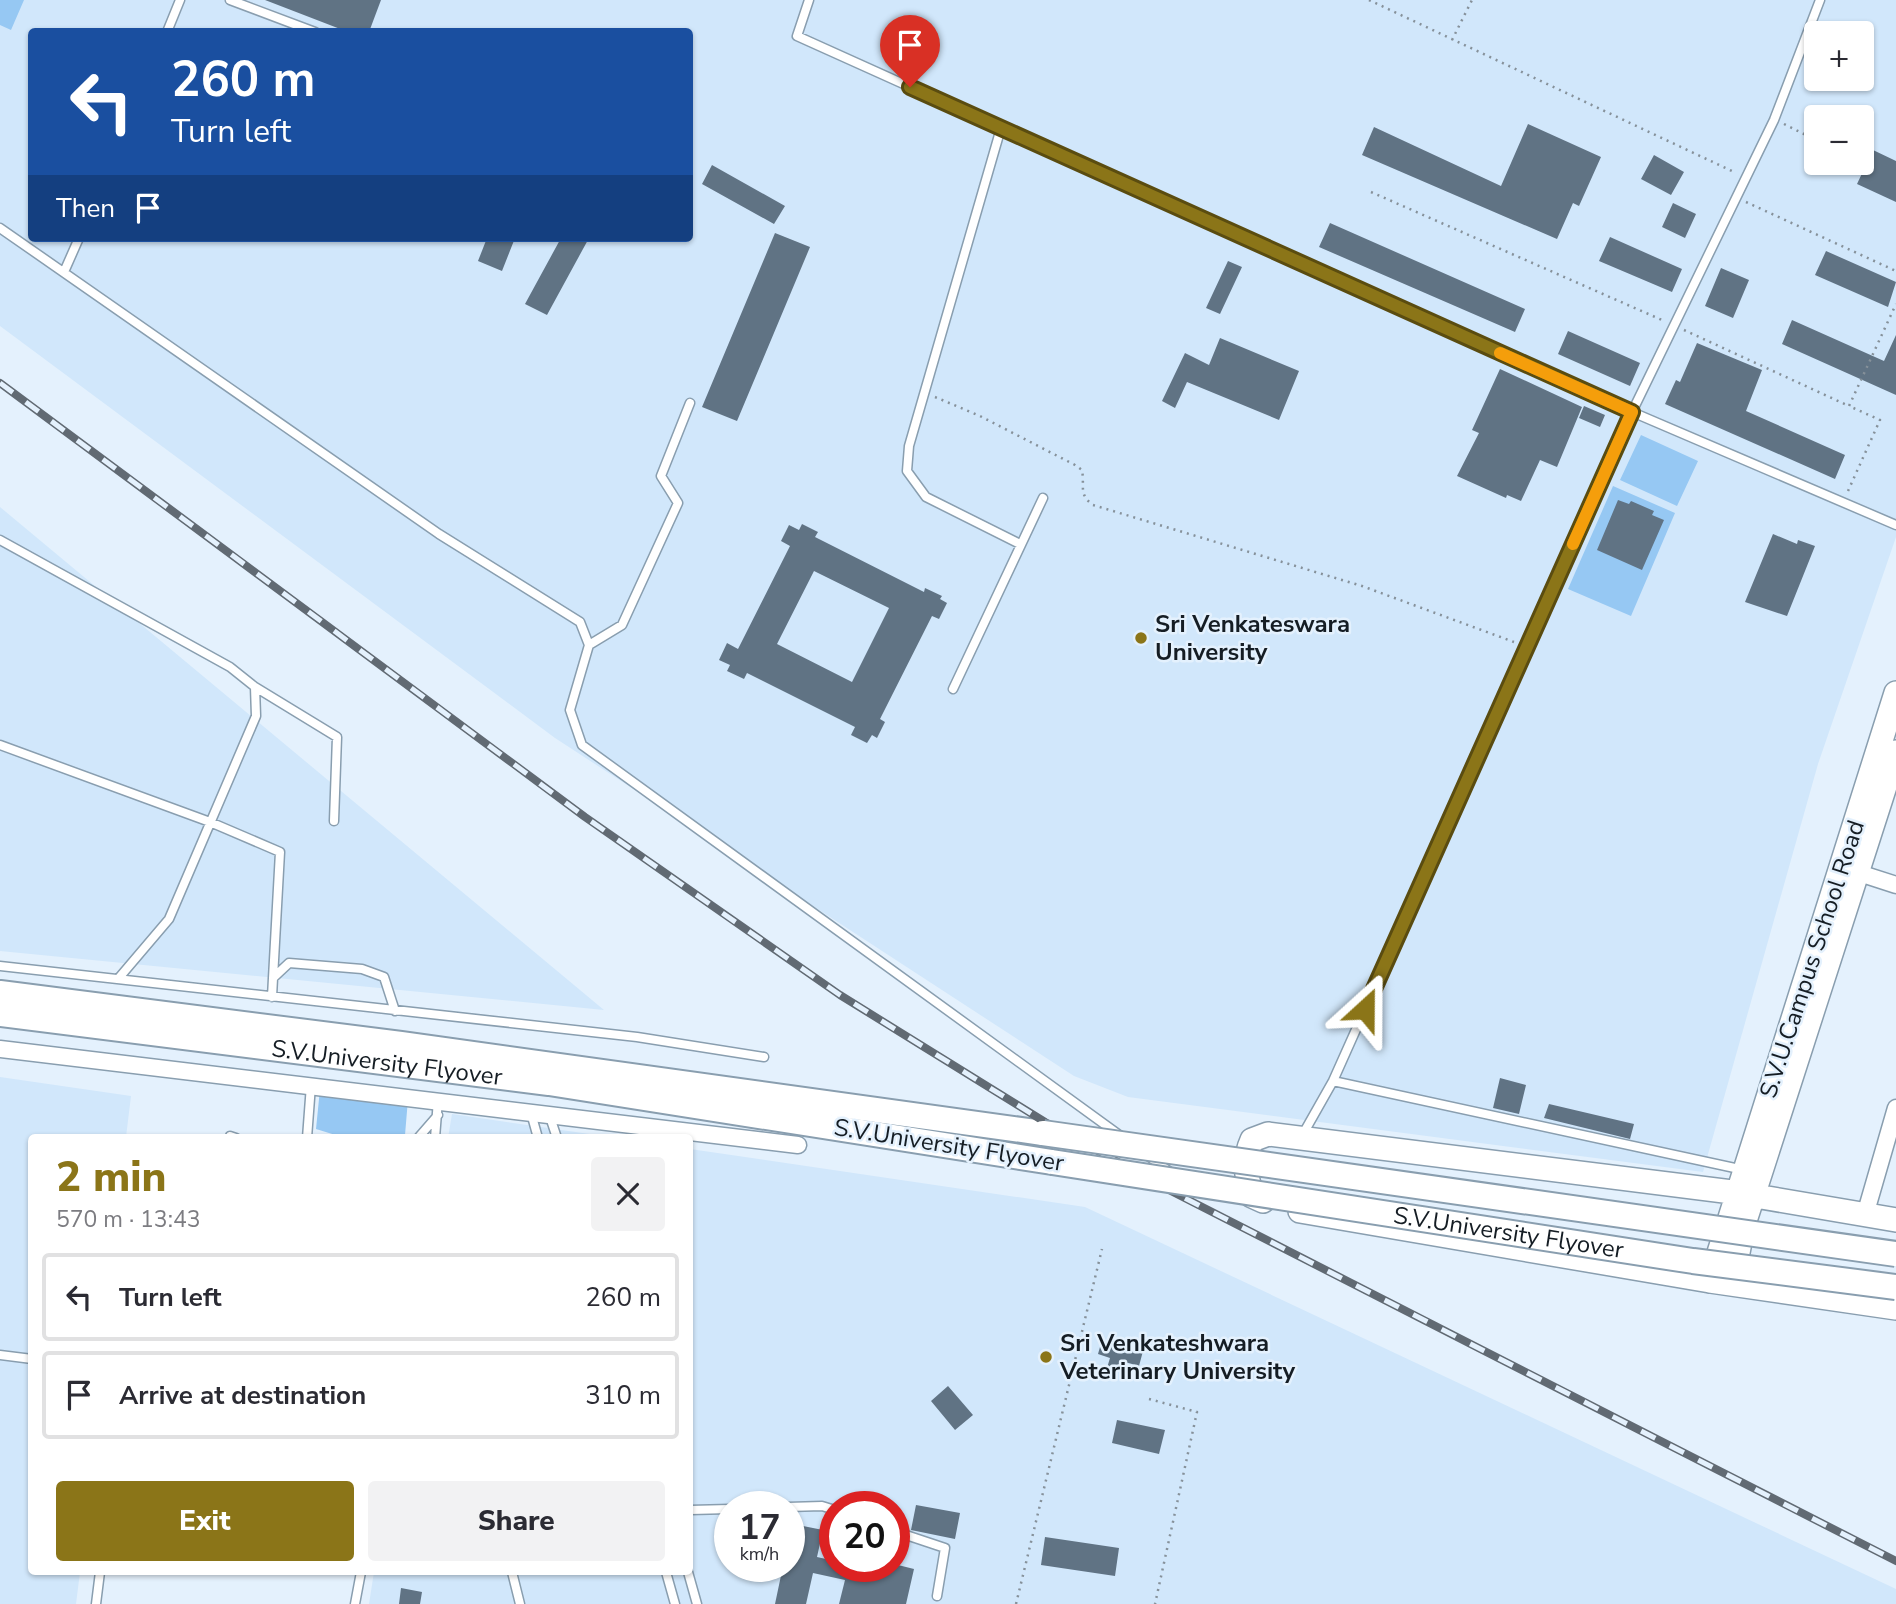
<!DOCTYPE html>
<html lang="en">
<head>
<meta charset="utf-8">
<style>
	body { margin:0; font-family:"Nunito Sans",sans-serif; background:#f2f2f3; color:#2b2b33; height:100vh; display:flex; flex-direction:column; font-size:26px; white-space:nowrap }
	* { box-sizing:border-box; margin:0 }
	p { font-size:23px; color:#7c7c81 }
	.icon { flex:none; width:38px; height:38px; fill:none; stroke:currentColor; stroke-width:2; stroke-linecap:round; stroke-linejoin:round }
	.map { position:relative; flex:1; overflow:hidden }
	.drawer { position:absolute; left:28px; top:1134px; width:665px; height:441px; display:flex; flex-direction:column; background:#fff; border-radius:7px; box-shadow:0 2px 5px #0004 }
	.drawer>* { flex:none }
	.hud { position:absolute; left:28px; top:28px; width:665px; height:214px; border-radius:7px; box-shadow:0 2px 5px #0004; background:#1a4fa0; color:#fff; overflow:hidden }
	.buttons { position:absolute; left:1804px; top:21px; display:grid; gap:14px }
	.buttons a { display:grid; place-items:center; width:70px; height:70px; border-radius:7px; background:#fff; box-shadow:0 2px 5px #0004; font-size:35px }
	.speed { position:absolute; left:714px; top:1491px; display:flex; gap:14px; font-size:35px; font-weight:700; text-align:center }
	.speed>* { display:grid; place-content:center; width:91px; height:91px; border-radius:50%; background:#fff; box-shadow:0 2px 5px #0004; line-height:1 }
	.speed small { font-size:18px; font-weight:400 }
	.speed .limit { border:10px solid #d22; background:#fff; color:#111 }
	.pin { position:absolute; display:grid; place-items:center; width:60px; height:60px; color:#fff; margin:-72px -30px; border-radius:50% 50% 50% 0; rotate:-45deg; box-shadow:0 0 7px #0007 }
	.pin .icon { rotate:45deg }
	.me { position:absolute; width:77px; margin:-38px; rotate:24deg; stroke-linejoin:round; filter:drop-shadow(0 0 5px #0008) }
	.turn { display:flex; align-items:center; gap:24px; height:147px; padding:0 28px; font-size:32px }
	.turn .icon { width:91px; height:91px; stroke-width:2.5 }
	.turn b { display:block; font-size:49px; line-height:60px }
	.then { display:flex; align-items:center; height:66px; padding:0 28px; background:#0003; gap:14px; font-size:26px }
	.round { display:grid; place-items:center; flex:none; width:74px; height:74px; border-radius:7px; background:#f2f2f3 }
	.head { display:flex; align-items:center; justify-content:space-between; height:119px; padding:0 28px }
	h1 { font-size:42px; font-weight:800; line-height:52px; color:#8b7518 }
	.primary-button { display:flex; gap:14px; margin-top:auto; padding:14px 28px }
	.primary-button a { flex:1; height:80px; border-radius:7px; background:#8b7518; color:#fff; font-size:28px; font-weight:800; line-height:80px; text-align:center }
	.primary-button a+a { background:#f2f2f3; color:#2b2b33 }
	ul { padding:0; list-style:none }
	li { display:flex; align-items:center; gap:21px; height:88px; margin:0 14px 10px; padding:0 14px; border:4px solid #e1e1e2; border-radius:7px }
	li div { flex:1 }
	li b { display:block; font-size:26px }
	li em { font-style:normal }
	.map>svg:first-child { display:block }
	.built { fill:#d1e7fb; fill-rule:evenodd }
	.green { fill:#96c8f3 }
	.building { fill:#607384; fill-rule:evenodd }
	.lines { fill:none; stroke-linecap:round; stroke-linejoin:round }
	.lane-casing { stroke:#899eaf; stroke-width:11 }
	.street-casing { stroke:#899eaf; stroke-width:19 }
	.secondary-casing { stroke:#899eaf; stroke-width:26 }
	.primary-casing { stroke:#899eaf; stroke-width:28 }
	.path { stroke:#86919a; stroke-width:2.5; stroke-dasharray:2 5; stroke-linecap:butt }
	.lane { stroke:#fff; stroke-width:8 }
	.street { stroke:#fff; stroke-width:16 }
	.secondary { stroke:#fff; stroke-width:23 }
	.primary { stroke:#fff; stroke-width:24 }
	.rail-casing { stroke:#616a73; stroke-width:8 }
	.rail { stroke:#e4f1fd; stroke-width:5; stroke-dasharray:16; stroke-linecap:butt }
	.primary-bridge-casing { stroke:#899eaf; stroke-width:28; stroke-linecap:butt }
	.primary-bridge { stroke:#fff; stroke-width:24 }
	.route-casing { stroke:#5a4c10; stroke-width:18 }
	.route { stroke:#8b7518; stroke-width:12 }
	.slow { stroke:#f59e0b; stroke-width:12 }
	.poi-dot { fill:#8b7518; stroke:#e4f1fd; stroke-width:2.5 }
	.labels { text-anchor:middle; stroke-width:5; stroke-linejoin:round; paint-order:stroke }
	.poi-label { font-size:24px; font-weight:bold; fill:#151d24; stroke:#e4f1fd; text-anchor:start }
	.street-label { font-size:24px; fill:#151d24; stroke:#e4f1fd }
</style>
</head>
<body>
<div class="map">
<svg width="1896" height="1604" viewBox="0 0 1896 1604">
	<rect width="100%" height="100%" fill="#e4f1fd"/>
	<path class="built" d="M0,0H1896V537L1818,764L1703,1172L1128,1097L1074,1076L555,738L0,326ZM32,32H690V238H32ZM1816,33H1862V79H1816ZM1816,117H1862V163H1816Z
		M0,507L604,1010L0,951Z
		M0,1077L131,1096L126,1137L32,1138V1572H80L76,1604H0Z
		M452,1114L610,1137L448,1138Z
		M690,1149L1085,1207L1896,1589V1604H369L374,1572H690ZM730,1507H789V1566H730ZM835,1507H894V1566H835Z"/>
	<path class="green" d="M0,0H24L11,30L0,25Z
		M1641,435L1698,461L1677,506L1620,480Z
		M1613,486L1675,513L1631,616L1568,589Z
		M320,1089L408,1099L405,1135L342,1137L316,1129Z"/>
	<path class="building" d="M265,0H381L369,32H348Z
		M1528,124L1601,157L1579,206L1573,203L1557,239L1362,155L1374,127L1501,186Z
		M1873,150L1896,161V202L1857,184Z
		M1654,155L1684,172L1671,195L1641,179Z
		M712,165L785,206L774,224L702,184Z
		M1673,203L1696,214L1685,238L1662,227Z
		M1330,223L1525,309L1515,332L1319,247Z
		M775,233L810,247L737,421L702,407Z
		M1610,237L1682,269L1672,292L1599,261Z
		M487,238H515L502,271L478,261Z
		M561,238H589L547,315L525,304Z
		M1826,251L1896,282L1888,307L1815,275Z
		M1228,261L1242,267L1220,314L1206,308Z
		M1721,268L1749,280L1733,318L1705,306Z
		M1792,320L1884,361L1896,335V395L1782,344Z
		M1568,331L1640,363L1630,386L1558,354Z
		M1220,338L1299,371L1279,420L1187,382L1175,408L1162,401L1185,353L1209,365Z
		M1697,343L1762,370L1746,411L1845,455L1835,479L1665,404L1676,380L1680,382Z
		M1500,369L1582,407L1557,467L1540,460L1521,501L1507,495L1506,498L1457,476L1479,433L1472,430Z
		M1584,406L1605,415L1600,427L1579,418Z
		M1618,500L1629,504L1631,501L1654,511L1652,515L1664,520L1642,570L1597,550Z
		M802,524L818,532L815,537L924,592L925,588L942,596L940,599L947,603L939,619L932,616L880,719L885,722L877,738L872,735L867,743L851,735L855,727L747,673L744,679L727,671L730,665L719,660L727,643L738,649L790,546L781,541L789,525L799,530ZM814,571L889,608L852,682L777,644Z
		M1773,534L1797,544L1798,540L1815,546L1787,616L1745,602Z
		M1500,1078L1526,1085L1519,1114L1493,1108Z
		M1549,1104L1634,1124L1630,1139L1544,1118Z
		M1102,1340L1143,1351L1139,1366L1125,1362L1123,1372L1107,1368L1110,1358L1098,1354Z
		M948,1386L973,1415L955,1430L931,1401Z
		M1117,1420L1165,1430L1159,1454L1112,1443Z
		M916,1505L960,1513L955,1539L911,1530Z
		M793,1524L823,1530L817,1557L835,1561V1566L894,1564L914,1569L906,1604H839L845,1580L813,1573L806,1604H775L783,1566H789Z
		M1045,1537L1119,1548L1115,1576L1041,1565Z
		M401,1588L422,1592L420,1604H399Z"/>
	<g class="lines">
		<g class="lane-casing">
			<path id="lane" d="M230,0L315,32
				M809,0L797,36L1632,412L1333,1081L1303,1134
				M1820,0L1774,120L1632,412L1896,525
				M167,32L180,0
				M1001,128L909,446L907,471L926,497L1020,544
				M0,228L439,534L580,622L589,645L570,710L582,745L1122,1137
				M64,272L79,238
				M0,540L230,667L255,687L256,716L169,919L118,979
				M589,645L622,625L678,503L661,476L690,403
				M255,687L337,737L334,821
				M953,689L1043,498
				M0,745L210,822L280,852L273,978
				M0,966L637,1037L764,1057
				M272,997L273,978L289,963L362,969L384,977L395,1011
				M1333,1081L1744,1170
				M531,1113L538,1138
				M549,1114L557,1138
				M230,1136L236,1138
				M307,1138L311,1085
				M418,1138L438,1115
				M435,1138L438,1100
				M1147,1155L1170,1172
				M0,1355L32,1359
				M788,1507L822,1506L835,1510
				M690,1510L730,1509
				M894,1531L945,1548L937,1596
				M512,1572L520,1604
				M666,1572L675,1604
				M688,1572L697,1604
				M96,1604L100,1572
				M355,1604L361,1572"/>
		</g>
		<g class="street-casing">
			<path id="street" d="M1859,873L1896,885
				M0,1049L798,1145
				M1865,1215L1896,1108"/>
		</g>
		<g class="secondary-casing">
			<path id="secondary" d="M1263,1201L1252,1196C1246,1176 1243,1160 1252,1140L1268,1134L1732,1192L1896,1220
				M1300,1211L1710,1281L1896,1308
				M1710,1281L1896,693
				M1732,1283L1743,1227L1896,752"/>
		</g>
		<g class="primary-casing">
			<g id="primary">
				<path d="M0,993L401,1044L1043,1133"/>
				<path id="s1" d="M0,1014L549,1083L1052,1162"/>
			</g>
		</g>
		<path class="path" d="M1369,0L1734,172
			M1452,40L1472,0
			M1784,124L1816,140
			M1371,192L1662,320
			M1746,202L1896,271
			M1684,330L1849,406
			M935,397L980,416L1075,465L1082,470C1085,487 1078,494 1093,505L1362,586L1514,642
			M1848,491L1880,420L1849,406L1896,304
			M1149,1399L1197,1412L1155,1604
			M1016,1604L1102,1249"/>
		<use href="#lane" class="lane"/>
		<use href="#street" class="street"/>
		<use href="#secondary" class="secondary"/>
		<use href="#primary" class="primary"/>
		<g class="rail-casing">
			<path id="rail" d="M0,383L585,817L840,995L1045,1122L1169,1190L1896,1561"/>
		</g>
		<use href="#rail" class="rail"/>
		<g class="primary-bridge-casing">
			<g id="primary-bridge">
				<path d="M1043,1133L1896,1254"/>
				<path id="s2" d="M1052,1162L1693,1261L1896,1287"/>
			</g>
		</g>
		<use href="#primary-bridge" class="primary-bridge"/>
	</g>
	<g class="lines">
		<g class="route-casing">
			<path id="route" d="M910,87L1632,412L1365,1009"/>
		</g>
		<use href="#route" class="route"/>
		<path class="slow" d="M1500,353L1632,412L1573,544"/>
	</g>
	<g class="poi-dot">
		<circle cx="1141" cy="638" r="7"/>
		<circle cx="1046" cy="1357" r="7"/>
	</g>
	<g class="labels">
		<g class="poi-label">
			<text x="1155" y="632">Sri Venkateswara<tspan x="1155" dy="28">University</tspan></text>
			<text x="1060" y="1351">Sri Venkateshwara<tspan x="1060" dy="28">Veterinary University</tspan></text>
		</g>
		<g class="street-label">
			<text transform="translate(1812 959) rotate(-72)" y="8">S.V.U.Campus School Road</text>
			<text dy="8" stroke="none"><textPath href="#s1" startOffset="390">S.V.University Flyover</textPath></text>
			<text transform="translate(949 1145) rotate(9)" y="8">S.V.University Flyover</text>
			<text dy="8" stroke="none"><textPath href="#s2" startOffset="462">S.V.University Flyover</textPath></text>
		</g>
	</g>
</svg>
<div class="buttons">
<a>+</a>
<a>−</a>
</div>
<div class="speed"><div>17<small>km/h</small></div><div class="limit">20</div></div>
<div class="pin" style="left:910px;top:87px;background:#d93025"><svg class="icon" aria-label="arrive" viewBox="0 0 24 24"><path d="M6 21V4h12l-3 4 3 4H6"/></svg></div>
<svg class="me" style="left:1365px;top:1009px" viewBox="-20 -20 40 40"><path d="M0-17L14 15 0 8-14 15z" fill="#8b7518" stroke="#fff" stroke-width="4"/></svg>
<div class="hud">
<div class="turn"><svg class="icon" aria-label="left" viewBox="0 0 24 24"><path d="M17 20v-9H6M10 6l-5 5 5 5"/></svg><div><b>260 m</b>Turn left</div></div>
<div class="then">Then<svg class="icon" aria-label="arrive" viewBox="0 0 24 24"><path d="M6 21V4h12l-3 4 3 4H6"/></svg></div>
</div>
<section class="drawer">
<div class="head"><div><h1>2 min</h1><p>570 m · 13:43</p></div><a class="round"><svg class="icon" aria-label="close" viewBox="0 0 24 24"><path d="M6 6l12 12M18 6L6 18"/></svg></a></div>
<ul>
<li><svg class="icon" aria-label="left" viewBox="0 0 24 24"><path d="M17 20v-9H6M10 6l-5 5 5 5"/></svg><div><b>Turn left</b></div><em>260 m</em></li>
<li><svg class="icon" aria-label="arrive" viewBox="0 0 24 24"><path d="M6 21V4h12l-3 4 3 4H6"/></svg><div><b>Arrive at destination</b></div><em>310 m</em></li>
</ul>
<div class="primary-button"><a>Exit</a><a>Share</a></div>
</section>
</div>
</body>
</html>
